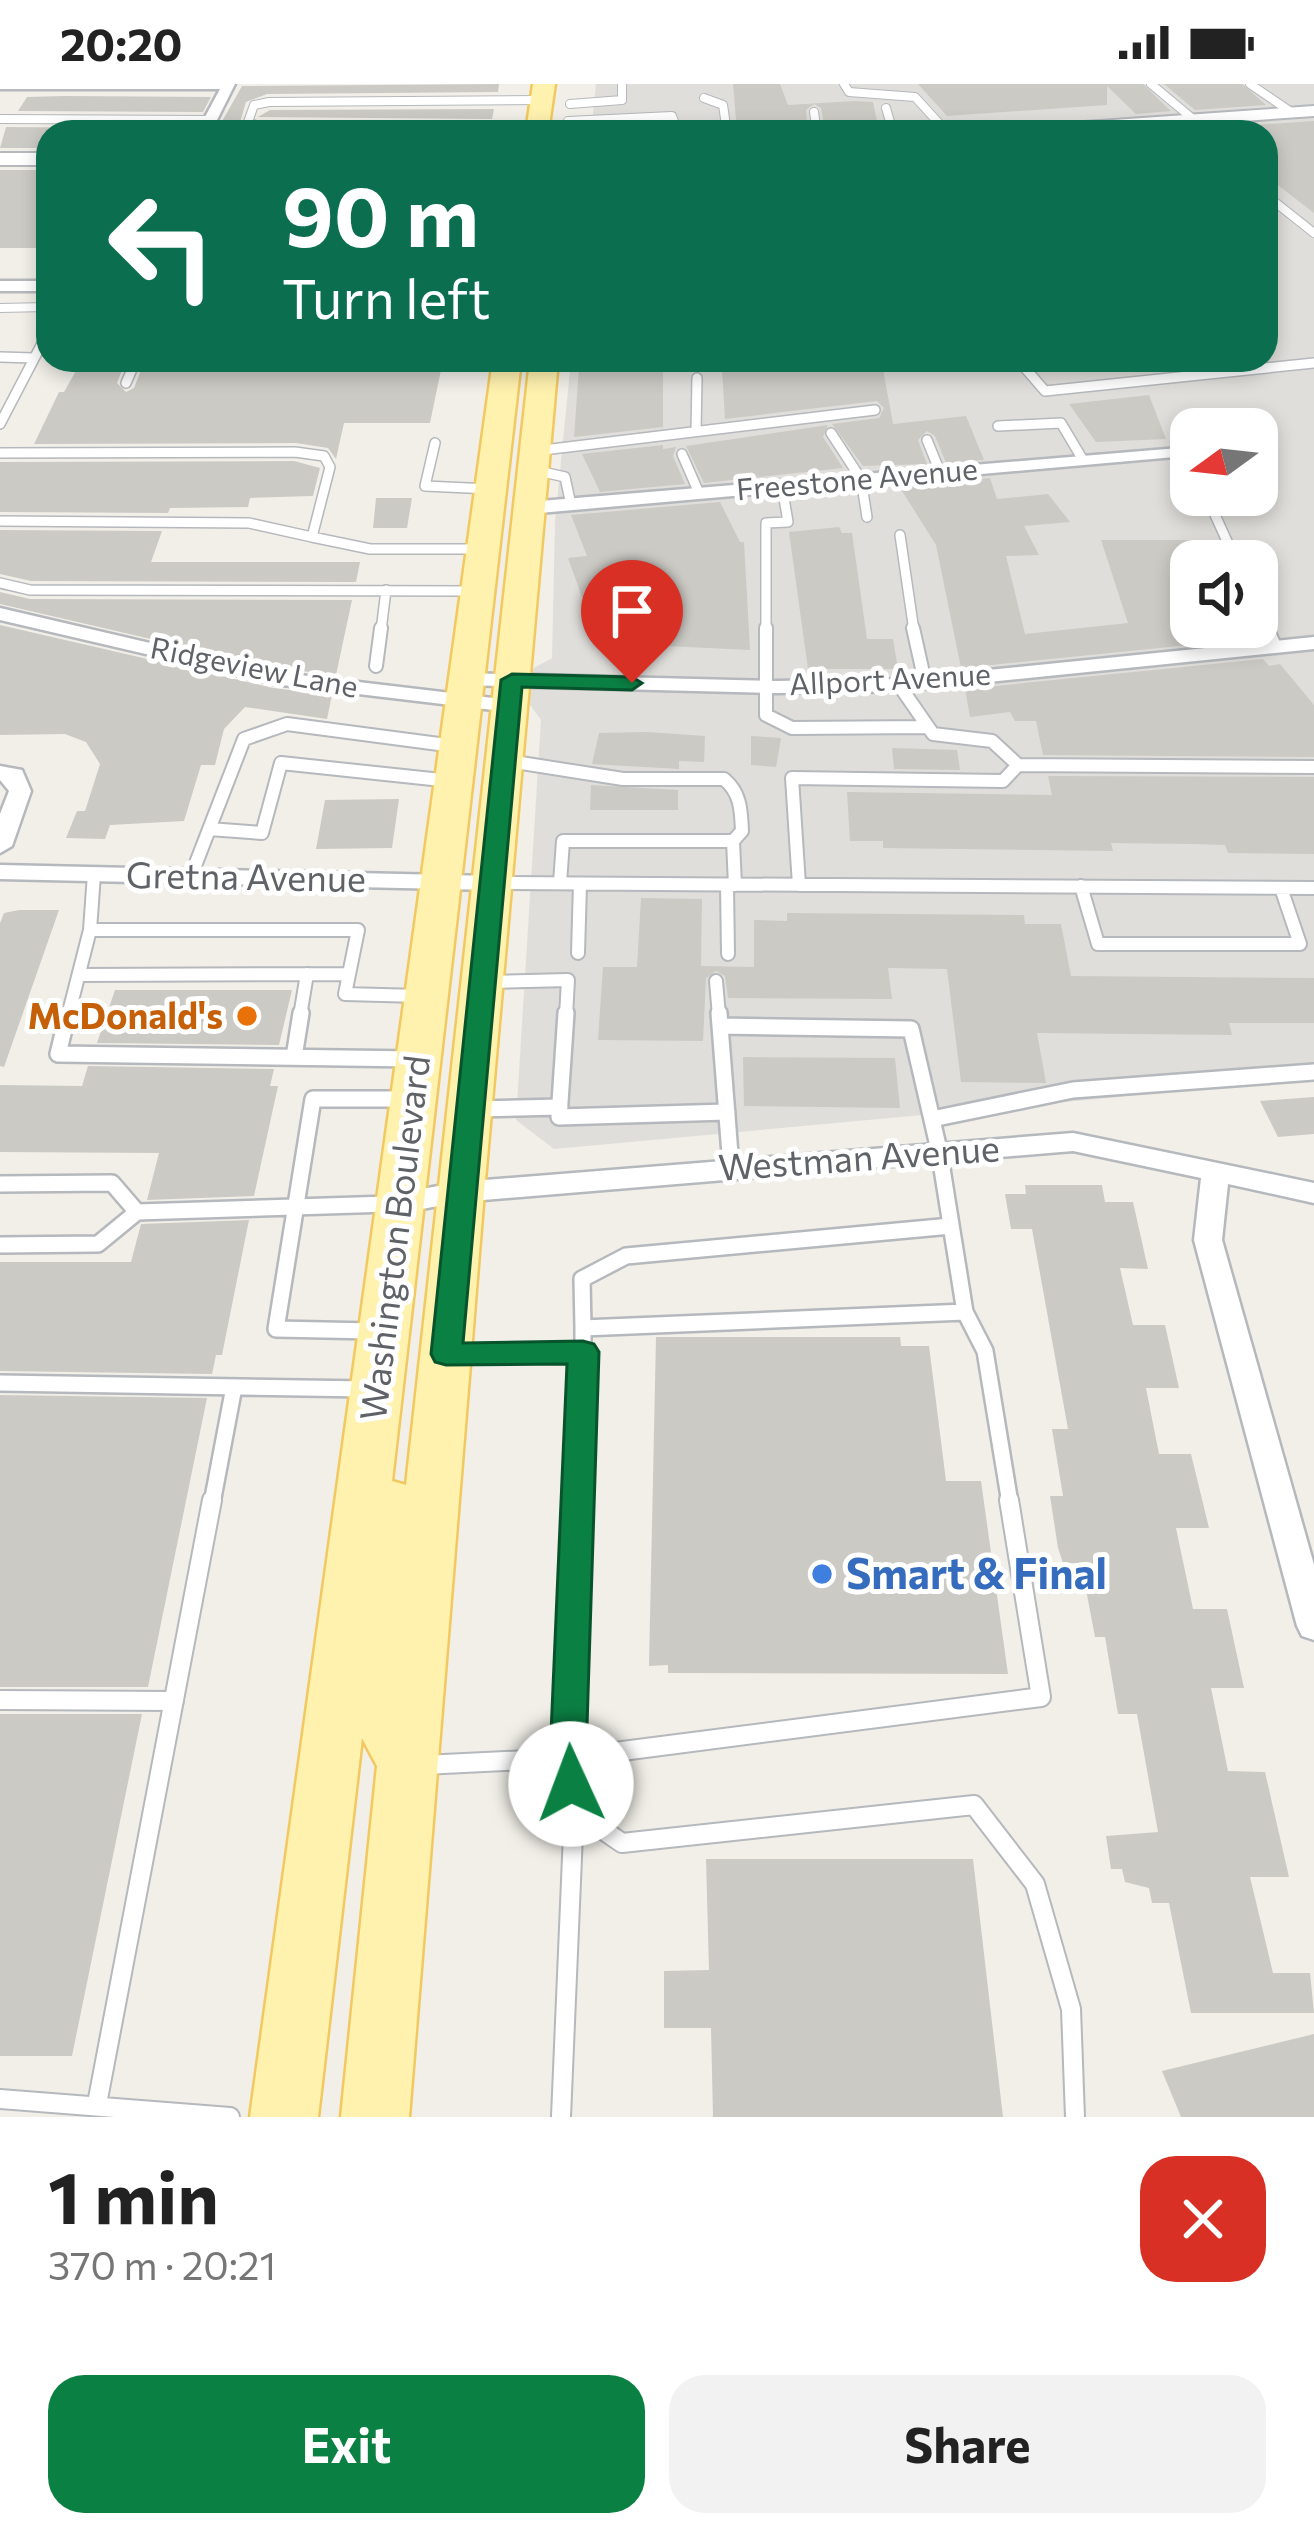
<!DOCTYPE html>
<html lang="en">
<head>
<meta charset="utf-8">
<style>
	body { margin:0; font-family:Commissioner,sans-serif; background:#f2f2f2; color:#222; height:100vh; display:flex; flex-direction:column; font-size:45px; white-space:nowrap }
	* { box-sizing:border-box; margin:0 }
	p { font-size:39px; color:#767676 }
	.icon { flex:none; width:66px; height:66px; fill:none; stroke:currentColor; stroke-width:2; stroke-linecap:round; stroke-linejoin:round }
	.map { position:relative; height:2033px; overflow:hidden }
	.details { display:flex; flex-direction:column; background:#fff; flex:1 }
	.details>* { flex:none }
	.top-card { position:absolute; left:36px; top:36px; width:1242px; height:252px; border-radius:36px; box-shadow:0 6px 18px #0003; background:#0b6e4f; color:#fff; overflow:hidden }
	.needle { width:78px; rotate:255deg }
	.fabs { position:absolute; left:1170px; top:324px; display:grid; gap:24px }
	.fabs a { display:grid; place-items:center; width:108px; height:108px; border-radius:24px; background:#fff; box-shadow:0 6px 18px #0003; font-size:60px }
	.pin { position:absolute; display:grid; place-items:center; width:102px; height:102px; color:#fff; margin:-123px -51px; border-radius:50% 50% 50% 0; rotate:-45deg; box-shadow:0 0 12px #0007 }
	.pin .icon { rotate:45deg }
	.me { position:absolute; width:132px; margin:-66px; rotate:358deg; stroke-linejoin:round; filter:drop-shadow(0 0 9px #0008) }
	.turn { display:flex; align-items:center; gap:42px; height:252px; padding:0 48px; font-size:54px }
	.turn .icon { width:156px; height:156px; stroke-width:2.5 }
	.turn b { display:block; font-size:84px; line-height:102px }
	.round { display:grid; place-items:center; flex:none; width:126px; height:126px; border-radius:36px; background:#f2f2f2 }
	.head { display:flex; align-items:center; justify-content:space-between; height:204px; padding:0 48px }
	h1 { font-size:72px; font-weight:700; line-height:90px }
	.action { display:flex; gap:24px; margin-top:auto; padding:24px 48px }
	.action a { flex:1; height:138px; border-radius:36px; background:#0b8043; color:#fff; font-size:48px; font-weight:700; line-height:138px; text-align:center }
	.action a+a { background:#f2f2f2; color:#222 }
	.status { display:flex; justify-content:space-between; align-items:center; height:84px; padding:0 60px; background:#fff; direction:ltr }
	.status svg { height:33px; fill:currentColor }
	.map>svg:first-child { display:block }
	.industrial { fill:#e0deda; fill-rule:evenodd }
	.building { fill:#cccac5 }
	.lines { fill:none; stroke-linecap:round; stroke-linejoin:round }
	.service-far4-casing { stroke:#b5b8bc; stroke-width:10 }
	.service-far3-casing { stroke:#b5b8bc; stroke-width:12 }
	.service-far2-casing { stroke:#b5b8bc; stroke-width:16 }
	.service-far1-casing { stroke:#b5b8bc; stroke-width:20 }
	.service-casing { stroke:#b5b8bc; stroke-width:22 }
	.minor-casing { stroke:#b5b8bc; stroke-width:5 }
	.tertiary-casing { stroke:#b5b8bc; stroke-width:4 }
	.primary-casing { stroke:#f2c960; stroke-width:5 }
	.service-far4 { stroke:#fff; stroke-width:8 }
	.service-far3 { stroke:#fff; stroke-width:9 }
	.service-far2 { stroke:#fff; stroke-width:12 }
	.service-far1 { stroke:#fff; stroke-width:15 }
	.service { stroke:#fff; stroke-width:18 }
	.minor { fill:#fff; fill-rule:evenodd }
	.tertiary { fill:#fff; fill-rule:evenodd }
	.primary { fill:#fff2af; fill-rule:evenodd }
	.route { fill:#0b8043; stroke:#07532c; stroke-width:3 }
	.food-dot { fill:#e8710a; stroke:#fff; stroke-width:4.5 }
	.shop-dot { fill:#3f7fe0; stroke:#fff; stroke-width:4.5 }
	.labels { text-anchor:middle; stroke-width:10; stroke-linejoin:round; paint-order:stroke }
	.far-street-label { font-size:30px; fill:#5f6368; stroke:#fff }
	.street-label { font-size:36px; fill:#5f6368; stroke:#fff }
	.food-label { font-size:36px; font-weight:bold; fill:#c56008; stroke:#fff; text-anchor:end }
	.near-shop-label { font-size:42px; font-weight:bold; fill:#366cbe; stroke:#fff; text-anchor:start }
</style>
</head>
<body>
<div class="status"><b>20:20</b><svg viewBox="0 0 49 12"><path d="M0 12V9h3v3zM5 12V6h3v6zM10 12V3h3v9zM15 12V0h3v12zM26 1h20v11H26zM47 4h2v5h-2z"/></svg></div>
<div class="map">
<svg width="1314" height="2033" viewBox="0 0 1314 2033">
	<rect width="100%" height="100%" fill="#f1efe8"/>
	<path class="industrial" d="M596,0H1314V995L554,1065L516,1036L541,636L512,596L552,574L555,438L571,276H1266V48H591ZM1191,345H1257V411H1191ZM1191,477H1257V543H1191Z"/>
	<path class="building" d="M499,0L498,8L267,10L246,18L240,38L251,48H216L242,2Z
		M733,0H780L788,21L854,17L873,18L878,42L825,45L821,24L814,20L806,26L808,47L737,48Z
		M918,0H1143L1171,27L1136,30L1107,2V21L947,32Z
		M1164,0H1242L1266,21L1195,26Z
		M27,13L65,12L211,13L203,28L18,27Z
		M494,25L492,35L258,33L270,26Z
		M1314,37V129L1266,92V48H1152Z
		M6,43L142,44L140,48H48V64H0Z
		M0,86H48V164H0Z
		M82,276H126L117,299L126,308L134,304L145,276L442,281L430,339H344L336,375L328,364L296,359L34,360L59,308H64Z
		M579,284H663V343L574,353Z
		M722,285H883L893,340L966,332L984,376L946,379L935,352L927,347L918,356L927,380L863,382L832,340L879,334L884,324L877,317L725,335Z
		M1149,311L1166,355L1096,358L1069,320Z
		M828,341L823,353L843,384L704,399L686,362Z
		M663,361V365L676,363L673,372L685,400L600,408L582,370Z
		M294,377L320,384L313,412L250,414L248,423L170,424L168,429L0,428V378Z
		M990,394L997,415L1048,410L1070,438L1024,442L1039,471L1006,472L1025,550L1128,539L1101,456H1191V543H1239L1248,555L961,584L936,461L899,402Z
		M376,414H412L407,444H373Z
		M720,418L740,458H744L750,566L623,560V512L583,516L568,474L587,472L571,431Z
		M839,443L842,449H852L867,555H893L898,585H808L789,448Z
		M0,446L162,447L151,478H360L356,498L31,497L0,490Z
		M0,508L30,515L352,516L336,591L275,584L0,520Z
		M0,541L273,604L332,611L327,635L245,623L224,645L215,681H201L184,737L110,741L105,755L66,754L77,727H85L100,680L86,658L65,650L0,651Z
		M1263,575L1269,582L1280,580L1314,621V673L1043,671L1036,637H1015L1010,628L970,633L965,605Z
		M647,648L705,652L704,678L679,677V685L592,680L599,649Z
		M751,652L781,654L776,683L751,681Z
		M892,664L957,666L960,686L894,685Z
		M1048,692L1314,693V770L1228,769L1225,761L1192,760L1111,759L1113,767L883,764V757H850L847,708L1052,711Z
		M591,701L678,706V726H590Z
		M399,715L392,764L316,765L325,716Z
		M641,814L702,815L701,882L754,883V836L787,837V829L1024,831L1025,840H1061L1071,892L1314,894V939H1229L1232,951L1037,949L1046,999L961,998L947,885L888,884L892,915L728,914L725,892L716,887L706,894L703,957L598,956L603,883H637Z
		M19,826H59L4,983L0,982V839L4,829Z
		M115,906H292L279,961L97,959Z
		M743,973L895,974L900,1024L744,1022Z
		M88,982L274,985L270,1002H278L254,1112L147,1116L159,1069L0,1068V1001L82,1002Z
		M1314,1013V1050L1278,1053L1260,1017Z
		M1025,1101H1102L1105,1118H1133L1148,1185L1120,1184L1133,1241H1165L1179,1304H1146L1159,1370H1191L1209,1444H1176L1193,1525H1227L1244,1604H1211L1228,1687L1265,1688L1289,1793H1250L1273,1889H1310L1314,1929H1191L1169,1819H1152L1149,1804L1125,1798L1122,1785H1111L1106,1752L1158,1748L1137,1630H1118L1105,1553H1095L1081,1479H1063L1058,1464L1050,1412H1063L1052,1345H1068L1032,1145H1011L1005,1110H1026Z
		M249,1136L222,1271H216L212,1290L0,1287V1178H131L141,1140Z
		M656,1253H900L901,1262H929L946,1397H981L1008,1590L668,1589V1581L649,1582Z
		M0,1311L207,1314L148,1603H0Z
		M0,1630H142L72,1972H0Z
		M706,1775H973L1003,2033H713L711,1944H664V1887L709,1886Z
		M1314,1950V2033H1181L1162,1987Z"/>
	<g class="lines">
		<g class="service-far4-casing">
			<path id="service-far4" d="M844,0L849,8L915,13L947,48
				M1151,0L1193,35
				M1250,0L1291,28
				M704,14L723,21L727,48
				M570,20L622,16V0
				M886,24L893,48
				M814,28L817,48
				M0,35L210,36
				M568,37L672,32L678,48
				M537,43H261L248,38L254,21L269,18L542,16
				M1266,111L1314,149
				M0,224L48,223"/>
		</g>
		<g class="service-far3-casing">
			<path id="service-far3" d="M0,273L34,274
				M1018,276L1045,307L1314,279
				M126,299L136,276
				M0,340L48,248
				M998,342L1061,339L1083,376
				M696,347L697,294
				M831,349L861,395L867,433
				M927,356L940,388
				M435,359L425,402L490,405
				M535,367L875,326
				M1186,367L1191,378
				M0,369L295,368L324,372L330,383L312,453L249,439L0,437
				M682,370L699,409
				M534,386L565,393L571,421
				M1206,411L1236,477
				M900,451L914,547
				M312,453L370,465H482
				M0,499L30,506L477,507
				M1257,522L1268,547
				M381,547L386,506
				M766,547V439L788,438L782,402"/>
		</g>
		<g class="service-far2-casing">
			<path id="service-far2" d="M766,544V631L792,644L928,643
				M913,544L925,598
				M1267,544L1275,562
				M376,582L381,544
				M899,601L933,650L992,657L1018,681L1314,683
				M508,677L623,695H724C741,709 741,727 742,747L733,757
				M209,745L262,749L281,679L451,697
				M191,792L244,655L287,640L454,662
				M497,799L1314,804
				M560,799L563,757H733L735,801
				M727,801L728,870
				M799,801L792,694L1003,697L1018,681
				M1081,802L1098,860H1300L1281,804
				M90,846H358L345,910L419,912
				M578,869L580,800
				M79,891L349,890
				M716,897L719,932
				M487,898L568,896L566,932
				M68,932L90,846L94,790
				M300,932L307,890"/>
		</g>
		<g class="service-far1-casing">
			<path id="service-far1" d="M68,929L58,970L415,975
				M566,929L559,1033L727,1028
				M719,929L731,1083
				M294,973L301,929
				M475,1025L560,1023
				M932,1035L1073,1006L1314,988
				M0,1100L112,1099L137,1128
				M0,1161L98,1160L137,1128L389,1120
				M965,1228L985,1267L1010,1419
				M583,1244L582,1195L626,1172L951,1142
				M373,1247L276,1245L313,1015H405
				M583,1268V1244L965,1228L939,1066L911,945L720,942
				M458,1270L583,1268L577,1419
				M0,1299L367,1305
				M212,1419L234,1303"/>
		</g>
		<g class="service-casing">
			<path id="service" d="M578,1416L568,1674L1041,1613L1009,1416
				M0,1616L174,1617
				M423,1681L568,1674L574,1726L622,1759L974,1721L1035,1800L1071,1925L1075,2033
				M0,2015L230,2033
				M97,2020L212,1416
				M561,2033L574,1726"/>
		</g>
		<g class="minor-casing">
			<path id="minor" d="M0,0H235L211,48H197L220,5H0Z
				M0,197H48V207H0Z
				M1191,363V371L1186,372L528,430L519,424L528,418Z
				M0,524L274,588L510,616L521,622L510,628L274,600L0,536Z
				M1314,553V565L899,607L776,609L464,601L453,595L464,589L776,597L899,595Z
				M0,682L22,686L31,707L12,762L0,769V730L9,707L0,696Z
				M0,781L492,792L504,799L492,806L0,795Z
				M1073,1049L1314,1099V1119L1228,1100L1222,1156L1314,1481V1556L1302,1552L1297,1542L1194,1156L1201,1094L1073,1067L460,1118L400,1129L386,1119L400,1109L460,1098Z"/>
		</g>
		<g class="tertiary-casing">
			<path id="tertiary" d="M1314,22V32L1088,48H1002L1011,43Z
				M0,69H48V81H0Z"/>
		</g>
		<g class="primary-casing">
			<path id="primary" d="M533,0H555L548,48H526Z
				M493,276H521L392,1397L406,1401L530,276H558L484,1108L409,2033H341L377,1682L362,1654L318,2033H250Z"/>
		</g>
		<use href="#service-far4" class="service-far4"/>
		<use href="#service-far3" class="service-far3"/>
		<use href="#service-far2" class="service-far2"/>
		<use href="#service-far1" class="service-far1"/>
		<use href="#service" class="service"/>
		<use href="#minor" class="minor"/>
		<use href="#tertiary" class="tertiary"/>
		<use href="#primary" class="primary"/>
	</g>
	<path class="route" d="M512,590L632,593L642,599L632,606L522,603L463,1259L583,1257L594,1260L599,1268L586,1673L589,1700L584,1711L571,1716L558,1711L550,1673L567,1280L446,1281L435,1278L431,1270L501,596Z"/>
	<circle class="food-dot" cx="247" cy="932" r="12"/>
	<circle class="shop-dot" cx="822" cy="1490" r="12"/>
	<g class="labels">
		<g class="far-street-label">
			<text transform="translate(857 396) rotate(-5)" y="10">Freestone Avenue</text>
			<text transform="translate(254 584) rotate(11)" y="10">Ridgeview Lane</text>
			<text transform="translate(890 596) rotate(-3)" y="10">Allport Avenue</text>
		</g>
		<g class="street-label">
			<text transform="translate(246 793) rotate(1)" y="13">Gretna Avenue</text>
			<text transform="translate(859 1074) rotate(-4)" y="13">Westman Avenue</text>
			<text transform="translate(395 1154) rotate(-83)" y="13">Washington Boulevard</text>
		</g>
		<g class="food-label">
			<text x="223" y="945">McDonald's</text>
		</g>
		<g class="near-shop-label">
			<text x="846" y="1505">Smart &amp; Final</text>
		</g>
	</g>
</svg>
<div class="fabs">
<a><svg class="needle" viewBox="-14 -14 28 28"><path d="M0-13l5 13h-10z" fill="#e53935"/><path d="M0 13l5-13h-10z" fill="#767676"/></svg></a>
<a><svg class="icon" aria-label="sound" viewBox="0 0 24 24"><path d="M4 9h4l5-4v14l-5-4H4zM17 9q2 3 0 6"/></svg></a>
</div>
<div class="pin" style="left:632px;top:599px;background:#d93025"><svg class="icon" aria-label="arrive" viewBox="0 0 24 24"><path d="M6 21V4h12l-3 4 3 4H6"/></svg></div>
<svg class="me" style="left:571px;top:1700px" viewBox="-20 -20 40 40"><circle r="19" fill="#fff"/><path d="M0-13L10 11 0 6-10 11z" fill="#0b8043"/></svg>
<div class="top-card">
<div class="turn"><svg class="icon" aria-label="left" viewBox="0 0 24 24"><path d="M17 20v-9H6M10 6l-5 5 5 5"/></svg><div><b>90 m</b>Turn left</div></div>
</div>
</div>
<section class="details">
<div class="head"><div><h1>1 min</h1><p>370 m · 20:21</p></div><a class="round" style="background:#d93025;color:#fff"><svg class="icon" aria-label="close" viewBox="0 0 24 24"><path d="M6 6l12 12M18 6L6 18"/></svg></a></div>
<div class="action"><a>Exit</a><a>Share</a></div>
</section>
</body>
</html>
